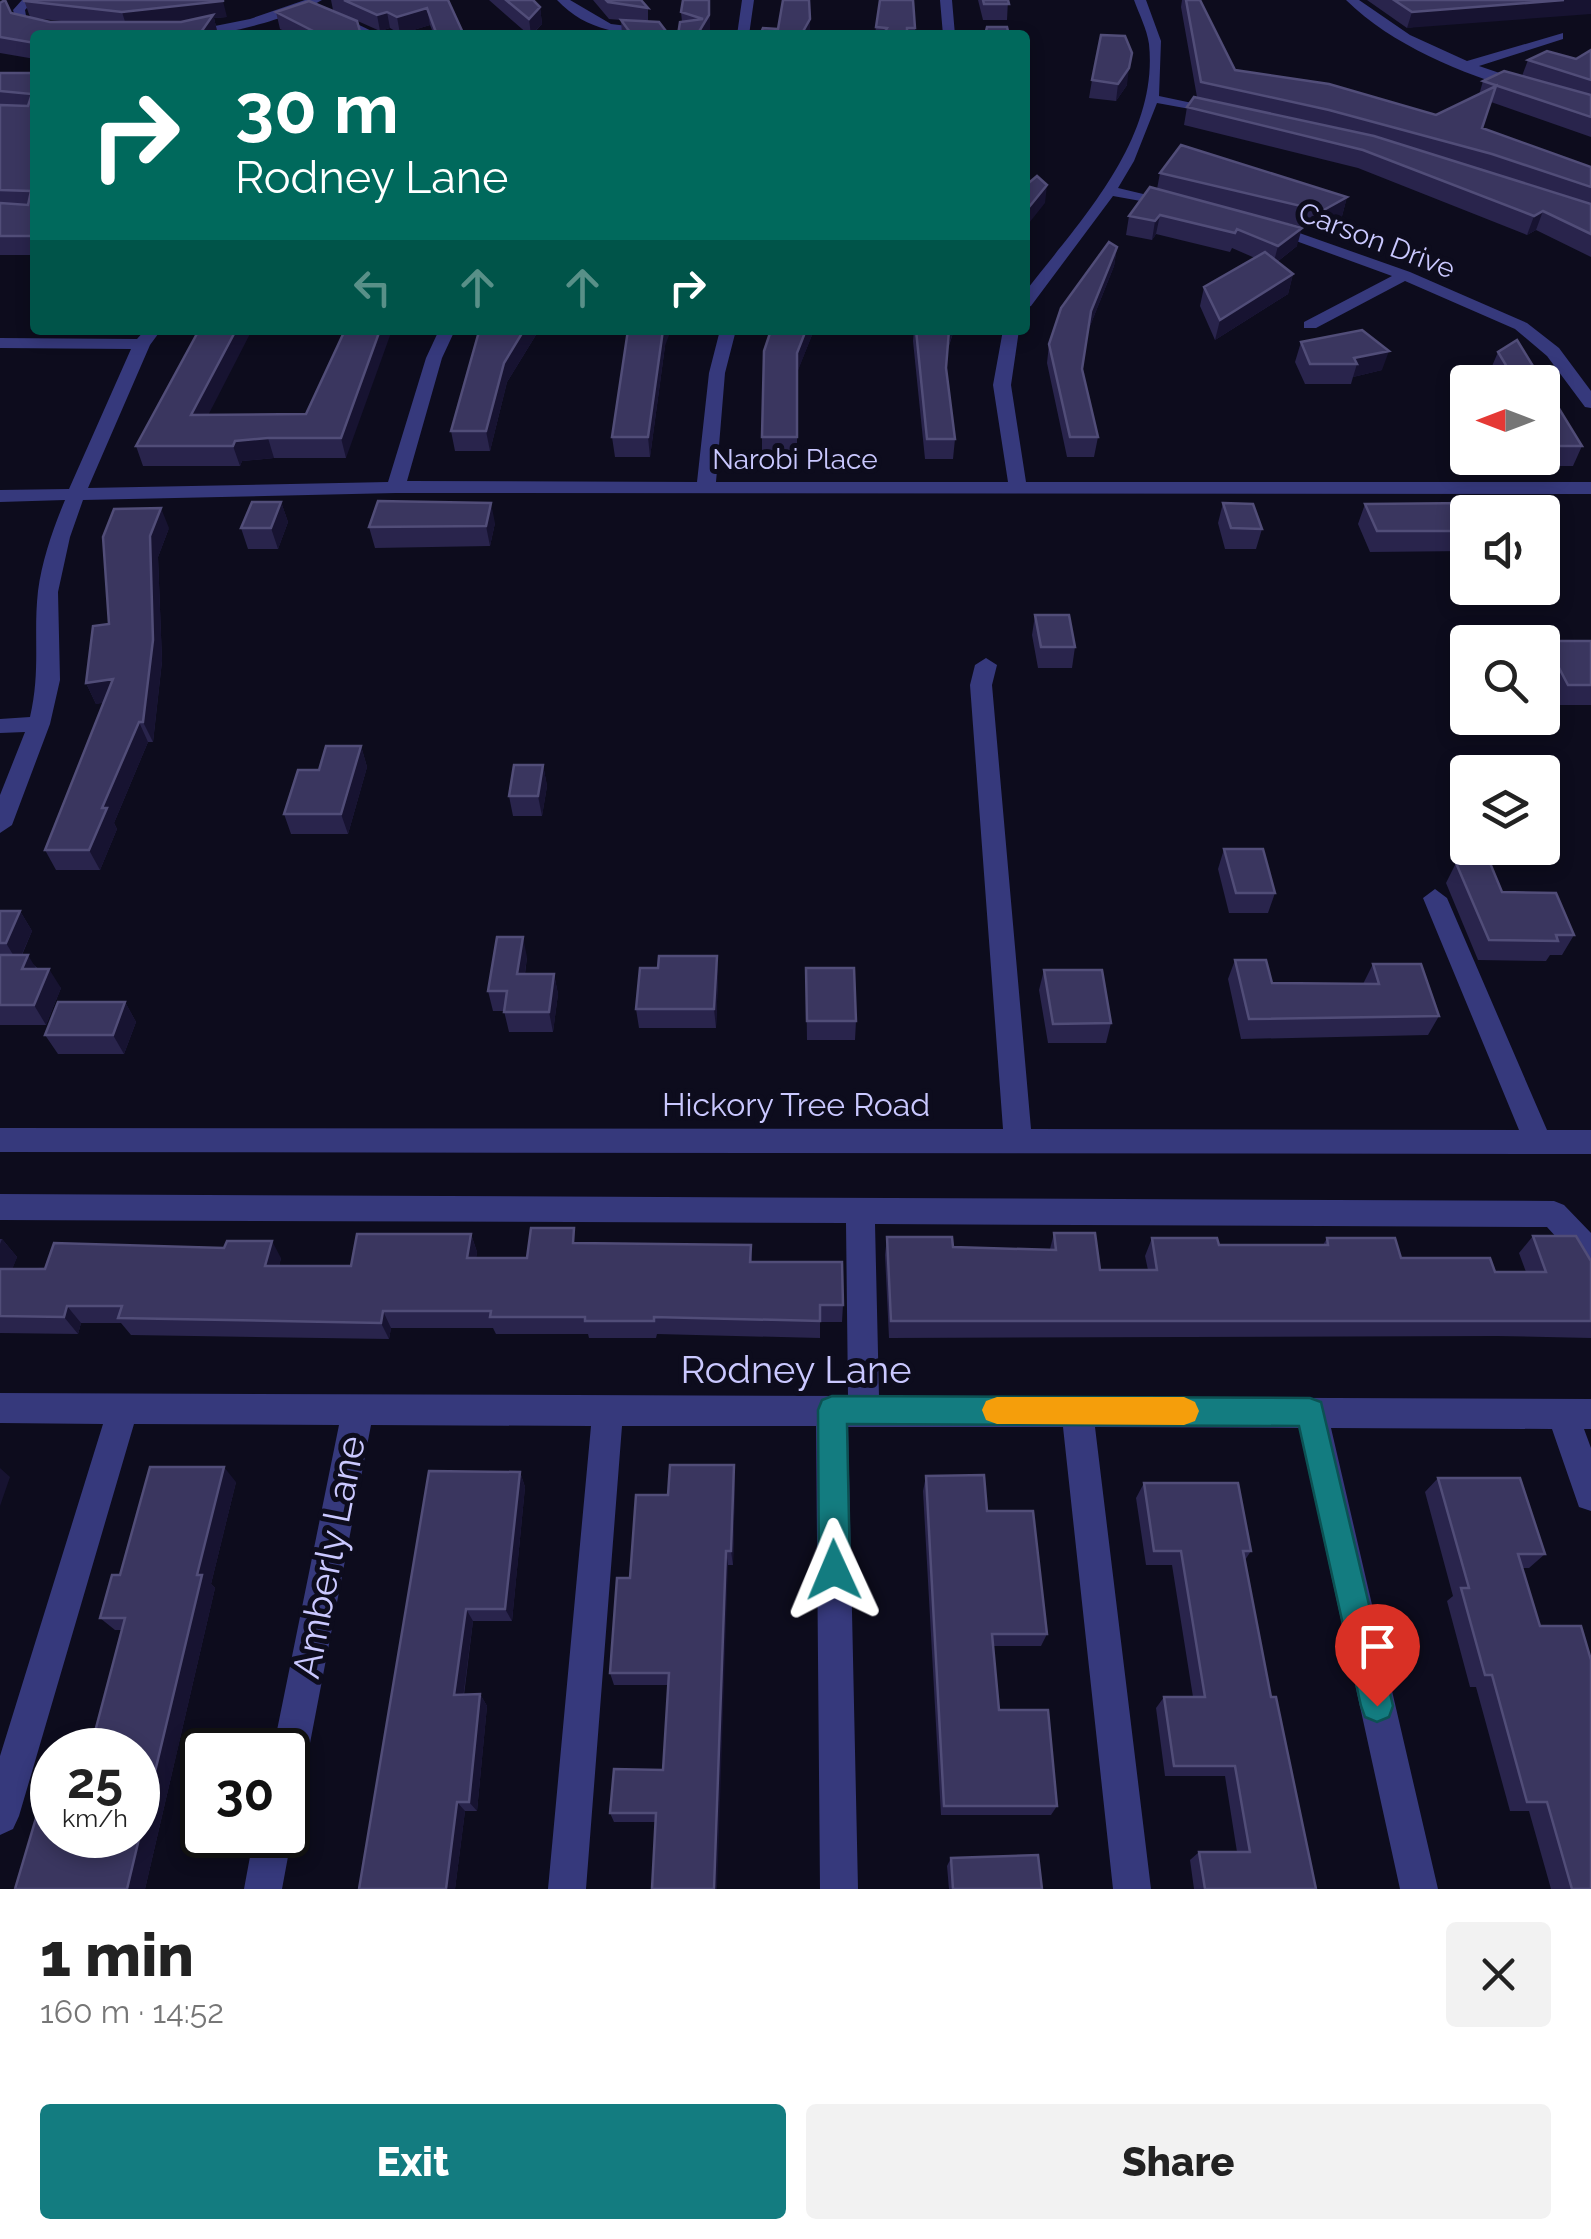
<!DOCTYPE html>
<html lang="en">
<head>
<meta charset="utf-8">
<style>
	body { margin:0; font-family:Raleway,sans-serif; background:#f2f2f2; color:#222; height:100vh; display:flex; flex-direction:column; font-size:38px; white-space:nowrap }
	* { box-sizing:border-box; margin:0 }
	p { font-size:32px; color:#767676 }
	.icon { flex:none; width:55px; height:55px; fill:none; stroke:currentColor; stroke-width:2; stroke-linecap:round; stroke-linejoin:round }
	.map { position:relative; height:1889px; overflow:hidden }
	.panel { display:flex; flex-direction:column; background:#fff; flex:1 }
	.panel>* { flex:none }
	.hud { position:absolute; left:30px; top:30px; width:1000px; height:305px; border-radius:10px; box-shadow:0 5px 15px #0003; background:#00695c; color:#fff; overflow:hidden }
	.needle { width:65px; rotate:270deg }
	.buttons { position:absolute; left:1450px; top:365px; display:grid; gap:20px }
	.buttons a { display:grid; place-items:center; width:110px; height:110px; border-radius:10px; background:#fff; box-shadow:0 5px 15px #0003; font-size:50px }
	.speed { position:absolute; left:30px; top:1728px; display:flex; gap:20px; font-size:50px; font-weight:700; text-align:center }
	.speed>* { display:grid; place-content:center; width:130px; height:130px; border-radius:50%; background:#fff; box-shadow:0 5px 15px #0003; line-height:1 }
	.speed small { font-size:25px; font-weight:400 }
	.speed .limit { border:5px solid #111; border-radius:15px; background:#fff; color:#111 }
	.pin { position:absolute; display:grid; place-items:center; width:85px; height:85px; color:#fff; margin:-102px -42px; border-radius:50% 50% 50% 0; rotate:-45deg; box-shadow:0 0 10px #0007 }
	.pin .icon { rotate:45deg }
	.me { position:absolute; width:110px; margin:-55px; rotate:359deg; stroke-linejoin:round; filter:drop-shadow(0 0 8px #0008) }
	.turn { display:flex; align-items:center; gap:35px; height:210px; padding:0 40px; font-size:45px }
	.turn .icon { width:130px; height:130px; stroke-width:2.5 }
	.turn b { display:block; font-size:70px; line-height:85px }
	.lanes { display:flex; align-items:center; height:95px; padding:0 40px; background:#0003; justify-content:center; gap:50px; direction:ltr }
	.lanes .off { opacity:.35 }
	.round { display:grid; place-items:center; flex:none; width:105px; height:105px; border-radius:10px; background:#f2f2f2 }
	.headline { display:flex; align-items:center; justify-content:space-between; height:170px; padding:0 40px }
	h1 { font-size:60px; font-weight:800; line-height:75px }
	.cta { display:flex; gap:20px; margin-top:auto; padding:20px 40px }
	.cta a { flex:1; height:115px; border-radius:10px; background:#137c80; color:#fff; font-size:40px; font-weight:800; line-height:115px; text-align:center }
	.cta a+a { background:#f2f2f2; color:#222 }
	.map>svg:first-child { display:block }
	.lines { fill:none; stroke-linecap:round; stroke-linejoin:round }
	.minor { fill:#36397c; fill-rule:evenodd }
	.wall { fill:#29244c; fill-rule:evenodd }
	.shaded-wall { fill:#171331 }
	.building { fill:#3a365f; stroke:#514d78; stroke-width:2.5 }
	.route { fill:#137c80; stroke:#0c5153; stroke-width:2.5 }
	.slow { fill:#f59e0b }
	.labels { text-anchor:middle; stroke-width:10; stroke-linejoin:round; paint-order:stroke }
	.far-street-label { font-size:28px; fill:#cac8ff; stroke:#0d0c1d }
	.street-label { font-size:32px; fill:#cac8ff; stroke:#0d0c1d }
	.near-street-label { font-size:38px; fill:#cac8ff; stroke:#0d0c1d }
</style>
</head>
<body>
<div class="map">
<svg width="1591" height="1889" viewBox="0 0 1591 1889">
	<rect width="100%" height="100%" fill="#0d0c1d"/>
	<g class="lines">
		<path class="minor" d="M22,0H34L25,10L27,21L50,28V34L18,26L13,10Z
			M305,0H322C294,17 211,42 180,33L250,19Z
			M557,0H570L611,24L700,35C649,35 595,41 557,0Z
			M742,0H754L749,35H737Z
			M940,0H952L955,35H943Z
			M1134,0H1146L1161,41L1159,96L1230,111L1223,115L1157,103L1134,161L1118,188L1181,203L1174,207L1113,196L1031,306L1025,308V292C1079,222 1159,140 1149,44C1147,29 1139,14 1134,0Z
			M1346,0H1359L1410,35L1467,61L1563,33V39L1479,66L1591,104V112C1509,89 1408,61 1346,0Z
			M324,12H332L380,35H364L324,18Z
			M1271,223L1410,272L1527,323L1559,348L1591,391V408L1585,407L1547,356L1515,329L1405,281L1316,328H1304V322L1392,276L1266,230V224Z
			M145,330H161L150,345L88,488L388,482L426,358L439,330H455L442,358L407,481L697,482L709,373L720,330H736L725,373L716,482H1008L993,385L1003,330H1019L1011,385L1026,482H1591V494L396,493L83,500L70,537L58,592L60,680L50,724L12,825L0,833V795L25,732L0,733V719L30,717C41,669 33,636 38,591C42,560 53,529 65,500L0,502V490L69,489L131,349L0,348V338L137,339Z
			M986,658L997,665L992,685L1031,1129L1519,1130L1423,898L1435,889L1447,898L1547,1130H1591V1154L0,1152V1128L1003,1129L970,685L975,665Z
			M0,1194L1554,1201L1564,1205L1591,1233V1283L1581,1280L1569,1251L1547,1227L875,1224L879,1396L1591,1399V1429H1584L1591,1448V1511L1579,1507L1552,1429L1331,1428L1438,1889H1400L1299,1428L1095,1427L1151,1889H1113L1063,1427H848L858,1889H820L816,1426H622L586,1889H548L591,1426L371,1425L306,1764L301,1777L288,1782V1750H273L339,1425L134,1424L19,1816L13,1829L0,1835V1756L103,1424L0,1423V1393L848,1396L846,1223L0,1220Z
			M288,1825L292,1835L282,1889H244L254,1835H288Z"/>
	</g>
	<path class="wall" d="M24,0L227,17L214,18L217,31L35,35V59L0,53V3L11,13L30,17ZM33,18L70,22H50Z
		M331,0H448L464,35H434L430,25L400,34L390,28L380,31L333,10Z
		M489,0H533L540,7L542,24L532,35H529Z
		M593,0H641L648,8V22L632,35H622L621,20L609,19Z
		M710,0V32L708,35H678L682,22L681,12Z
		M978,0H1008L1007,20H983Z
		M1182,0H1186L1235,70L1436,115L1479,95L1483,81L1522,76L1528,60L1576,59L1591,50V137L1491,102L1482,128L1591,167V257L1536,230L1527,235L1358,168L1184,125L1187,107L1197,97L1181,7Z
		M1367,0H1591L1407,28Z
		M276,12L361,35H293L280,29Z
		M876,27L915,28V35H875Z
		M0,73H35V255H0Z
		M1092,80L1127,85L1116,101L1089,98Z
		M1160,173L1347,197L1342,216L1317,230L1245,213L1297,246L1277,262L1293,274L1288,294L1215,340L1200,306L1204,287L1255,258L1232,248L1230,252L1156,234L1152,240L1126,235L1129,216L1157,189Z
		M1117,247L1114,266L1088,331L1082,369L1098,437L1094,457H1067L1047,363L1049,344Z
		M345,330L346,458H274L242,461L240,466H143L136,446L208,415L306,414Z
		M481,330H539L507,382L490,451H455L451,431Z
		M771,330H814L797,372V457H762V437Z
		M914,330H954L948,349L946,368L955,439L953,459H925L913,341Z
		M1517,340L1582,446L1573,466H1543L1539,458H1542V382H1497L1490,371L1498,352Z
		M1301,342L1382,370L1353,377L1351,384H1305L1295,362Z
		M665,346L650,457H615L612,437Z
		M281,502L288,522L278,549H248L241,528Z
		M1223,503L1262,529L1256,549H1225L1218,523Z
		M1365,504L1468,512V551L1370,552L1358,524Z
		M495,523L490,546L375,548L369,527Z
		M169,528L158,557L162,661L153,742H148L114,823L117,829L100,870H56L45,850L104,702L96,704L86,683L109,624Z
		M1035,615L1075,647L1072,668H1038L1032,635Z
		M1545,641H1591V705H1557L1542,676V646Z
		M361,746L367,767L348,834H291L284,814L319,770Z
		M543,765L547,786L542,816H513L509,796Z
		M1224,849L1275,893L1268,913H1229L1218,869Z
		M1456,863L1502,892L1574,935L1562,955H1550L1546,961L1478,960L1446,883Z
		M0,911H20L32,931L22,955L61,988L46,1025H0Z
		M717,956L718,976L716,1028H639L636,1009Z
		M527,957L525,974H554L558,994L553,1032H509L504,1011H493L488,991Z
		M1235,960L1272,983L1363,984L1373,964L1439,1016L1428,1035L1241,1039L1228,979Z
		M806,968L856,1021L855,1040H807Z
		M1044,970L1111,1023L1106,1043H1048L1039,990Z
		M125,1002L136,1022L124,1054H58L45,1035Z
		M1054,1233L1100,1270H1148L1145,1256L1152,1238L1219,1245H1323L1327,1238L1401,1258L1495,1272H1526L1519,1253L1533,1236L1591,1261V1338L1497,1336L889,1338L885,1255L887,1237L953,1247L1050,1249Z
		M471,1234L477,1252L476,1258H527L577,1243L751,1245L752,1262L843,1305L842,1322H820V1338L657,1334L656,1338H589L588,1334H496L493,1328H391L389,1339L131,1335L121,1323H81L78,1334L0,1333V1239H2L17,1257L12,1269L281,1258L279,1266H351Z
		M520,1472L525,1487L512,1621H473L464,1695L480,1694L487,1706L477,1811H465L455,1889H359Z
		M926,1476L987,1511L1047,1634L1041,1646H993L999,1710L1057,1806L1051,1815H941L923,1491Z
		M1438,1478L1545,1554L1529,1568H1522L1591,1889H1551L1529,1811H1510L1476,1687H1470L1447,1601L1453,1596L1425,1492Z
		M735,1480L733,1565H728L656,1822H614L610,1813L663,1770L669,1685H614L610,1673L630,1578L668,1495Z
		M236,1482L211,1584L215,1588L145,1889H15L92,1743L121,1630H115L100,1618L120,1575Z
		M1144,1483L1251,1551L1245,1560L1271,1697L1316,1889H1194L1190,1860L1199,1852H1237L1225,1776H1165L1156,1708L1164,1697H1193L1172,1565H1146L1136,1498Z
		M951,1858L1042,1889H949L947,1866Z"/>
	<path class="shaded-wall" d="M710,0V32L708,35H697Z
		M1564,0H1591V14L1407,28L1412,12Z
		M223,1L227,17L214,18L217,31L215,35L127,28L122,12Z
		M540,7L542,24L531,35L529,19Z
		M427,8L430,25L400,34L397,17Z
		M387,12L390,28L380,31L377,15Z
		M810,19V35H801Z
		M1129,68L1127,85L1116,101L1118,84Z
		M1047,185L1045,203L1025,228V212Z
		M1347,197L1342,216L1317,230L1322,211Z
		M1543,211L1536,230L1527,235L1534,216Z
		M1160,215L1156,234L1152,240L1155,221Z
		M1302,228L1297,246L1273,265L1278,246Z
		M1117,247L1114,266L1088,331L1091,311Z
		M1293,274L1288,294L1215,340L1220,320Z
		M236,330H252L198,435L191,415Z
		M380,330H392L346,458L341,438Z
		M524,330H539L507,382L490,451L486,431L504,363Z
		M663,330H671L665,346L650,457L648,437Z
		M806,330H814L797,373V353Z
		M949,330H954L947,350Z
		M1389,351L1382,370L1353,377L1357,364L1354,358Z
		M268,438L274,458L242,461L240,466L233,446L235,441Z
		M281,502L288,522L278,549L271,528Z
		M491,503L495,523L490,546L486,526Z
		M161,508L169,528L158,557L162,661L153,742L143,722L150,536Z
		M113,679L123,700L96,704L86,683Z
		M139,722L148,742L114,823L117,829L100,870L89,850L102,808Z
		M361,746L367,767L348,834L341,814Z
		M543,765L547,786L542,816L538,796Z
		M20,911L32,931L18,963L6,943Z
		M523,937L527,957L522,994L517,974Z
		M28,955L40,975L22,969Z
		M717,956L718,976L716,1028L714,1009Z
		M49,969L61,988L46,1025L34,1005Z
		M554,974L558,994L553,1032L549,1012Z
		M125,1002L136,1022L124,1054L113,1035Z
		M471,1234L477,1252L473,1276L467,1258Z
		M2,1239L17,1257L6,1286L0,1280V1244Z
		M272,1241L281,1258L275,1283L265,1266Z
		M67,1306L81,1323L78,1334L64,1317Z
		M383,1311L391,1328L389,1339L381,1323Z
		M734,1465L735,1480L733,1565L731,1551Z
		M224,1467L236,1482L211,1584L215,1588L145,1889H127L197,1575Z
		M0,1468L10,1477L0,1506Z
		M520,1472L525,1487L512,1621L505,1609Z
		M726,1551L728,1565L717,1889H714Z
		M466,1609L473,1621L462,1706L454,1695Z
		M480,1694L487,1706L477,1811L469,1802Z
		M457,1802L465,1811L455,1889H446Z"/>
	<path class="building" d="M5,0L11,13L50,22H181L213,15L199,35H35V43L0,37V3Z
		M24,0H223V1L122,12L24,1Z
		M344,0H448L464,35H437L427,8L397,17L387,12L377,15Z
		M506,0H533L540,7L529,19Z
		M606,0H641L648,8L608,2Z
		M683,0H709V15L697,35H678L680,22L703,19L681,12Z
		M783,0H809L810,19L801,35H760L763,28L778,29Z
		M880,0H913L915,28H907V35H883L887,28L876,27Z
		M983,0H1008L1009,4H984Z
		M1186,0H1200L1235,70L1329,84L1436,115L1496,86L1482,128L1591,167V187L1492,154L1329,110L1201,82Z
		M1394,0H1564L1412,12Z
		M309,1L357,21L361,35H318L315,32L276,12Z
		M621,20L659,22L669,35H632Z
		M987,27H1007L1009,35H985Z
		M1101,35L1125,36L1132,53L1129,68L1118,84L1092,80Z
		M1591,50V80L1528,60L1547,51L1576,59Z
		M1504,71L1591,95V117L1483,81Z
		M0,73H35V236H0V203L28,205L31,191L0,190V105L28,106L32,94L0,91Z
		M1194,97L1374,136L1591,204V234L1543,211L1534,216L1363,150L1187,107Z
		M1181,145L1347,197L1322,211L1160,173Z
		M1037,176L1047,185L1025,212V186Z
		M1150,187L1302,228L1278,246L1237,229L1235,233L1160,215L1155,221L1129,216Z
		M1109,242L1117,247L1091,311L1082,369L1098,437H1070L1049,344L1061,308Z
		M1265,252L1293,274L1220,320L1204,287Z
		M199,330H236L191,415L306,414L345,330H380L341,438H268L235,441L233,446H136Z
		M481,330H524L504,363L486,431H451L478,335Z
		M628,330H663L648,437H612Z
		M771,330H806L797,353V437H762L764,351Z
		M916,330H949L946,368L955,439H927Z
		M1362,330L1389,351L1354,358L1357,364H1310L1301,342Z
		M1517,340L1582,446H1552L1542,429V382H1516L1498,352Z
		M378,501L491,503L486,526L369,527Z
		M252,502H281L271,528H241Z
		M1223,503L1253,504L1262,529L1231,528Z
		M1472,503L1477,512H1468V531H1377L1365,504Z
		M161,508L150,536L153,640L143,722H139L102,808H107L89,850H45L113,679L86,683L93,626L109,624L103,537L114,509Z
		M1035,615H1069L1075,647H1041Z
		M1545,641H1591V685H1568Z
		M326,746H361L341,814H284L298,770H319Z
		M514,765H543L538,796H509Z
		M1224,849H1263L1275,893H1236Z
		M1456,863H1490L1502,892L1556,893L1574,935H1556L1558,941L1489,940Z
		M0,911H20L6,943H0Z
		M497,937H523L517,974H554L549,1012H504L507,991H488Z
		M0,955H28L22,969H49L34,1005H0Z
		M659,956H717L714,1009H636L640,968H658Z
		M1235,960H1266L1272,983L1379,984L1373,964H1421L1439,1016L1249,1019Z
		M806,968H854L856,1021H807Z
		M1044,970H1102L1111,1023L1053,1024Z
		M58,1002H125L113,1035H45Z
		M531,1228H574L573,1243L751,1245L750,1262H842L843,1305H820V1321L654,1317V1321H585V1317H490L491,1311H383L381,1323L118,1318L122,1306H67L64,1317L0,1316V1269H45L54,1243L224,1248L227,1241H272L265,1266H351L357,1234H471L467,1258H527Z
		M1054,1233H1095L1100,1270H1157L1152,1238H1217L1219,1245H1328L1327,1238H1395L1401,1258H1490L1495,1272H1546L1533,1236H1576L1591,1261V1321H891L887,1237H952L953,1247L1056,1250Z
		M670,1465H734L731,1551H726L714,1889H652L656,1813H610L614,1769L663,1770L669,1673H610L617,1578H630L636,1495H668Z
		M150,1467H224L197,1575H202L127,1889H15L52,1764V1835H138V1750H57L59,1743H92L125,1618H100L112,1575H120Z
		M429,1471L520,1472L505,1609H466L454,1695L480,1694L469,1802H457L446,1889H359Z
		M984,1475L987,1511H1033L1047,1634H992L999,1710H1048L1057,1806H944L926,1476Z
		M1438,1478H1520L1545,1554H1518L1540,1626H1581L1591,1660V1889H1572L1547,1802H1527L1492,1675H1485L1461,1588H1469Z
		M1144,1483H1238L1251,1551H1243L1271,1697H1276L1316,1889H1205L1199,1852H1250L1235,1766H1174L1164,1697H1205L1181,1551H1154Z
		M1038,1855L1042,1889H953L951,1858Z"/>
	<path class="route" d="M832,1396L1310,1398L1321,1402L1393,1706L1389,1717L1377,1722L1365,1717L1361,1706L1299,1426L847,1424L850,1570L845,1580L834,1585L824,1580L819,1570L818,1410L822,1400Z"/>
	<path class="slow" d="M997,1397H1184L1195,1402L1199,1411L1195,1421L1184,1425L997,1424L986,1420L982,1410L986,1401Z"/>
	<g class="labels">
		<g class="far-street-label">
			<text transform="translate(1377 240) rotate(21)" y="10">Carson Drive</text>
			<text x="795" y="469">Narobi Place</text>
		</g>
		<g class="street-label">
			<text x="796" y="1116">Hickory Tree Road</text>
		</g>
		<g class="near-street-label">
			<text x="796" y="1383">Rodney Lane</text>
			<text transform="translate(329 1557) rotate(-79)" y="13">Amberly Lane</text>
		</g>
	</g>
</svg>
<div class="buttons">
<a><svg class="needle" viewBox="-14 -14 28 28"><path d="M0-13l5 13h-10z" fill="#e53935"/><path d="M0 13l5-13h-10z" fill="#767676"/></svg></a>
<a><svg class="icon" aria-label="sound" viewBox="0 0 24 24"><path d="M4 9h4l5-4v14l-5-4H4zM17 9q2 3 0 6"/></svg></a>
<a><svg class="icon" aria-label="search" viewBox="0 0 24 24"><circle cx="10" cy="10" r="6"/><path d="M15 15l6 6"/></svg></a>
<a><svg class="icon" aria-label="layers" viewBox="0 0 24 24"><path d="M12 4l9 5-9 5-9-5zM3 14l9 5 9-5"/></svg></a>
</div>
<div class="speed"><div>25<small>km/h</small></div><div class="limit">30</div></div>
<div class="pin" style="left:1377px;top:1706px;background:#d93025"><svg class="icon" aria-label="arrive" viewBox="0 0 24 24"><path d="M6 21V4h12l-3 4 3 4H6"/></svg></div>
<svg class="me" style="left:834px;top:1570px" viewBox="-20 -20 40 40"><path d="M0-17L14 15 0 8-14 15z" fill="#137c80" stroke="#fff" stroke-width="4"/></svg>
<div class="hud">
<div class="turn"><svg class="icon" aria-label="right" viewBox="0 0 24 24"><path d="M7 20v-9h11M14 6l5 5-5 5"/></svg><div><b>30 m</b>Rodney Lane</div></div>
<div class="lanes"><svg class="icon off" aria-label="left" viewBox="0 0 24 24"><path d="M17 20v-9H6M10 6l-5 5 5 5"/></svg><svg class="icon off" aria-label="ahead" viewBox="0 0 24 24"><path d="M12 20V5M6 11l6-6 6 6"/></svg><svg class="icon off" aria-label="ahead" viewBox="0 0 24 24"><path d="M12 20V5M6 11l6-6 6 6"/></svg><svg class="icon" aria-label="right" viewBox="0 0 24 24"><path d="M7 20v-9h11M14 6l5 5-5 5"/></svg></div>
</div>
</div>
<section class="panel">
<div class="headline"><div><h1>1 min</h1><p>160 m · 14:52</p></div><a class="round"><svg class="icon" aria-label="close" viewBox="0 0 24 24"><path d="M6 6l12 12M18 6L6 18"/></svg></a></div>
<div class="cta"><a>Exit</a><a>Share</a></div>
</section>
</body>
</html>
